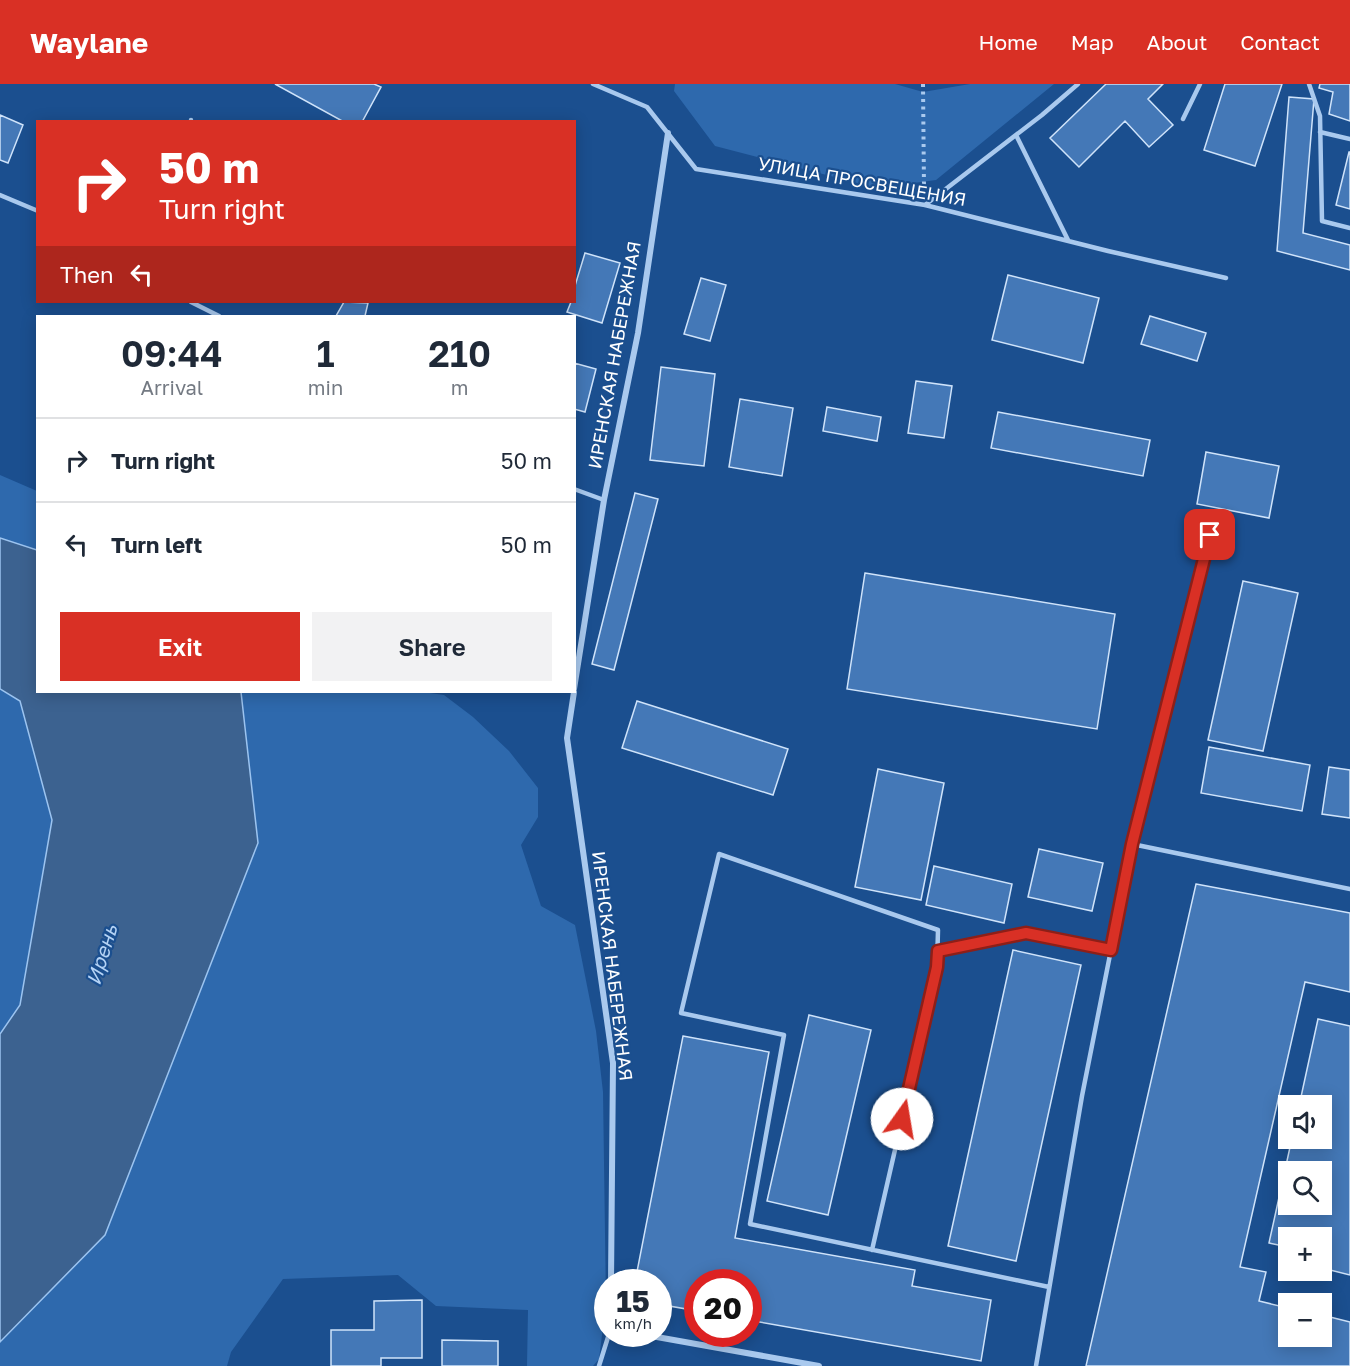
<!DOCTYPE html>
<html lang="en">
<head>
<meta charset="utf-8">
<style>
	body { margin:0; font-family:"Golos Text",sans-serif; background:#f2f2f3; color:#1f2937; height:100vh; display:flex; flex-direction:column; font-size:22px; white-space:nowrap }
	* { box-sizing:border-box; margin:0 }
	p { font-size:20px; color:#747a83 }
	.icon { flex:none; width:33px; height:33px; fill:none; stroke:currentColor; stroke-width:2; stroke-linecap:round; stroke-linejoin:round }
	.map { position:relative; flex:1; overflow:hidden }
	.sheet { position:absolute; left:36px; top:231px; width:540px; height:378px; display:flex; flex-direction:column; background:#fff; border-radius:0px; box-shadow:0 3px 15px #0003 }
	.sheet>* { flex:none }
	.hud { position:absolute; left:36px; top:36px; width:540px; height:183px; border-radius:0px; box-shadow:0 3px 15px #0003; background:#d93025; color:#fff; overflow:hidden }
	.fabs { position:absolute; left:1278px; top:1011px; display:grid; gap:12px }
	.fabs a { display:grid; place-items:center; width:54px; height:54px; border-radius:0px; background:#fff; box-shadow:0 3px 15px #0003; font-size:30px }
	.speed { position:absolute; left:594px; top:1185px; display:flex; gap:12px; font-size:30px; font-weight:700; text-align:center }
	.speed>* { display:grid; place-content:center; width:78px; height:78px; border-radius:50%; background:#fff; box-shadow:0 3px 15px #0003; line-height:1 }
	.speed small { font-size:15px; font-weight:400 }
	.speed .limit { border:9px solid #d22; background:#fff; color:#111 }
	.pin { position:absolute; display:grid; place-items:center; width:51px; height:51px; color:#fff; margin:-26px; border-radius:12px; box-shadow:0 3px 9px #0006 }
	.me { position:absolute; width:66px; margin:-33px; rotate:13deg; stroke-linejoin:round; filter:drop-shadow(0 0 4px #0008) }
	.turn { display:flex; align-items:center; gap:21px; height:126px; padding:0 24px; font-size:27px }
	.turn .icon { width:78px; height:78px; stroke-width:2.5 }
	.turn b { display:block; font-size:42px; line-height:51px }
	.then { display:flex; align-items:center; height:57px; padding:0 24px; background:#0003; gap:12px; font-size:22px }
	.eta { display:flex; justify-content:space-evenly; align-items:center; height:102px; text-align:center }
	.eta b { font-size:36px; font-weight:600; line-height:42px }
	.button { display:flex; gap:12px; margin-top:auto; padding:12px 24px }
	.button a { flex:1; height:69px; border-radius:0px; background:#d93025; color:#fff; font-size:24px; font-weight:600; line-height:69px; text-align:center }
	.button a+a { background:#f2f2f3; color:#1f2937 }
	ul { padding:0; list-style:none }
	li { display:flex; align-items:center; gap:18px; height:84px; padding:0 24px; border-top:2px solid #e0e1e3 }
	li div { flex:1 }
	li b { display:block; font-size:22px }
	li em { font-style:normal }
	header { display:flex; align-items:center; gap:36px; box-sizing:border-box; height:84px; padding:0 30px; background:#d93025; color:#fff }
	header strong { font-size:28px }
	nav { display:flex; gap:33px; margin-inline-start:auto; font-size:21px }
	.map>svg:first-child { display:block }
	.green { fill:#2e69ad }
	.water { fill:#3c6290; stroke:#9cc4f0; stroke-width:1.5 }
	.building { fill:#4478b7; stroke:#cfe3fa; stroke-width:1.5; fill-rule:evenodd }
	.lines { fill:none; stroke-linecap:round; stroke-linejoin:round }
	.path { stroke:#a9c9ee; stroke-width:4; stroke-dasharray:3 4.5; stroke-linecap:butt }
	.service { stroke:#a9c9ee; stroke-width:4.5 }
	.minor { stroke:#a9c9ee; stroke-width:6 }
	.route-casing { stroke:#8d1f18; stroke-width:15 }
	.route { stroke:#d93025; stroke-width:10 }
	.labels { text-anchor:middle; stroke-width:4.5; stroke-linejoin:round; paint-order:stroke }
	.street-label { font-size:18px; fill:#fff; stroke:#1b4f8f }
	.water-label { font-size:20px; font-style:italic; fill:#b5d3f5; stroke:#1b4f8f }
</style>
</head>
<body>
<header>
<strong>Waylane</strong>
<nav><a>Home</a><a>Map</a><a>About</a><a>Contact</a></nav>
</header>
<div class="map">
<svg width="1350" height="1282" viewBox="0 0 1350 1282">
	<rect width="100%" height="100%" fill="#1b4f8f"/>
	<path class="green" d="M675,0H895L923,8L970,0H1054L936,96L877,104L715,62L674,7Z
		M0,391L37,407V466L0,454Z
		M0,605L20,617L52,736L20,921L0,950Z
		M241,608H423L444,611L473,633L509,667L538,704V733L521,761L541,822L575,841L596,947L603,1008L606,1219L599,1275L593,1282H527L528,1226L436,1222L398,1191L283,1195L231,1268L227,1282H0V1258L105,1151L258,760Z"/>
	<path class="water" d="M0,454L37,466L38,608H241L258,759L105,1151L0,1258V950L20,921L52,736L20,617L0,605Z"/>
	<path class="building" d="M275,0H374L381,3L362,38H344Z
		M1106,0H1163L1148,15L1173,41L1149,63L1125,37L1079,83L1050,54Z
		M1225,0H1282L1255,82L1204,66Z
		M1320,0H1350V37L1329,30L1333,8L1319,4Z
		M1289,13L1314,15L1303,149L1350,161V186L1277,167Z
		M0,31L23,41L8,79L0,76Z
		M1349,68H1350V125L1336,121Z
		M585,169L620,179L602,239L567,228L571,218H574V205Z
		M1008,191L1099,214L1083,279L992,256Z
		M701,194L726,201L710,257L684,250Z
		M344,218L368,219L365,232H336Z
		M1150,232L1206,249L1197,277L1141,260Z
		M574,279L596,285L585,328L574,325Z
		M661,283L715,290L704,382L650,376Z
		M916,297L952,302L944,354L908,349Z
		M740,315L793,324L782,392L729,383Z
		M827,323L881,333L877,357L823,347Z
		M998,328L1150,356L1143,392L991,364Z
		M1206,368L1279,382L1269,434L1197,420Z
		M635,409L658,415L614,586L592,580Z
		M865,489L1115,530L1097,645L847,605Z
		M1243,497L1298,509L1263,667L1208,656Z
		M637,617L788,665L773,711L622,664Z
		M1209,663L1310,681L1302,727L1201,709Z
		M1329,683L1350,686V734L1322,730Z
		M878,685L944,699L921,816L855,803Z
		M1039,765L1103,779L1092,827L1028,813Z
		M934,782L1012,800L1004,839L926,821Z
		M1196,800L1350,829V908L1305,898L1240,1183L1266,1188L1259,1217L1288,1224V1252H1322V1231L1350,1238V1282H1086Z
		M1013,866L1081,881L1016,1177L948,1162Z
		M809,931L871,946L828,1131L767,1117Z
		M1318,935L1350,942V1191L1322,1184V1154H1288V1163L1269,1159L1292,1054H1322V1022H1299ZM1288,1088H1322V1120H1288Z
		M683,952L769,968L735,1154L915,1186L912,1202L991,1216L981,1277L748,1236V1198H698V1227L658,1220V1198H635Z
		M422,1216V1274H381V1282H331V1246H374V1217Z
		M442,1256L498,1257V1282H442Z"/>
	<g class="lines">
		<path class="path" d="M923,0L924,104"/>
		<path class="service" d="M593,0L647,23L696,85L925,121L1108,167L1226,194
			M1309,0L1320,32L1322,137L1350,144
			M1183,35L1200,0
			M191,36V38
			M1320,48L1350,55
			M1016,51L1068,156
			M0,111L38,127
			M925,121L1042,31L1078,0
			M191,218L219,232
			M574,405L604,416
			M1132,760L1350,805
			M938,867L1026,849L1111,866
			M872,1166L937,883L938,846L719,770L681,929L784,951L750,1140L1049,1203
			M599,1282L609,1250
			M1036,1282L1082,1012L1132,760L1210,451"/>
		<path class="minor" d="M574,605L604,416L638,249L668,49
			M574,608L567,654L613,979L611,1198
			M640,1250L819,1282"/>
	</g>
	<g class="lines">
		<g class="route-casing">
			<path id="route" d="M902,1035L937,883L938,867L1026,849L1111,866L1132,760L1210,451"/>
		</g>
		<use href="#route" class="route"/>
	</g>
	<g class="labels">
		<g class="street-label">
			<text transform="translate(862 98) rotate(10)" y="6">УЛИЦА ПРОСВЕЩЕНИЯ</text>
			<text transform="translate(615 271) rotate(-80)" y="6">ИРЕНСКАЯ НАБЕРЕЖНАЯ</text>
			<text transform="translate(612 882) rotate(83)" y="6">ИРЕНСКАЯ НАБЕРЕЖНАЯ</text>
		</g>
		<g class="water-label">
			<text transform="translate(102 871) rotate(-73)" y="7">Ирень</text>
		</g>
	</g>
</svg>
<div class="fabs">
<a><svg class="icon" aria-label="sound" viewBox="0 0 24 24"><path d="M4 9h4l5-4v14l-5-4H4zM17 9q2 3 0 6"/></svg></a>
<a><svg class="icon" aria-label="search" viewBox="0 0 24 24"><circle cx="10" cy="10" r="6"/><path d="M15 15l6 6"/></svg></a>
<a>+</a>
<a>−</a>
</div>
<div class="speed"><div>15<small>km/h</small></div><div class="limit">20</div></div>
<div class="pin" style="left:1210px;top:451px;background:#d93025"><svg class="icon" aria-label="arrive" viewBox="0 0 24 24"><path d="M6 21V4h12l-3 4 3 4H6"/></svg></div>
<svg class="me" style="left:902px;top:1035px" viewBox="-20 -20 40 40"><circle r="19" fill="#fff"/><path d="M0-13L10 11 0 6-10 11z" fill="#d93025"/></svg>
<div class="hud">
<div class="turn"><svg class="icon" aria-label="right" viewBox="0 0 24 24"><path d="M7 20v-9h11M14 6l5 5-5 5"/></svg><div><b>50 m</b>Turn right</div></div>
<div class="then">Then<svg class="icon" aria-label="left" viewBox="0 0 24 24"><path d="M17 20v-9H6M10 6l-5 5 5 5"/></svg></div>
</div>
<section class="sheet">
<div class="eta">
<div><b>09:44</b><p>Arrival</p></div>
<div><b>1</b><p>min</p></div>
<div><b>210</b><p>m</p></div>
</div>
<ul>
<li><svg class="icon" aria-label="right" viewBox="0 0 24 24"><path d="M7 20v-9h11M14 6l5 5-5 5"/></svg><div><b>Turn right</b></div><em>50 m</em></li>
<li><svg class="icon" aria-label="left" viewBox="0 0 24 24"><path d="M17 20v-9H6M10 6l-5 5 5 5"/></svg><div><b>Turn left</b></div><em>50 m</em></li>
</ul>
<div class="button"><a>Exit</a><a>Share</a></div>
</section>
</div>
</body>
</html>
